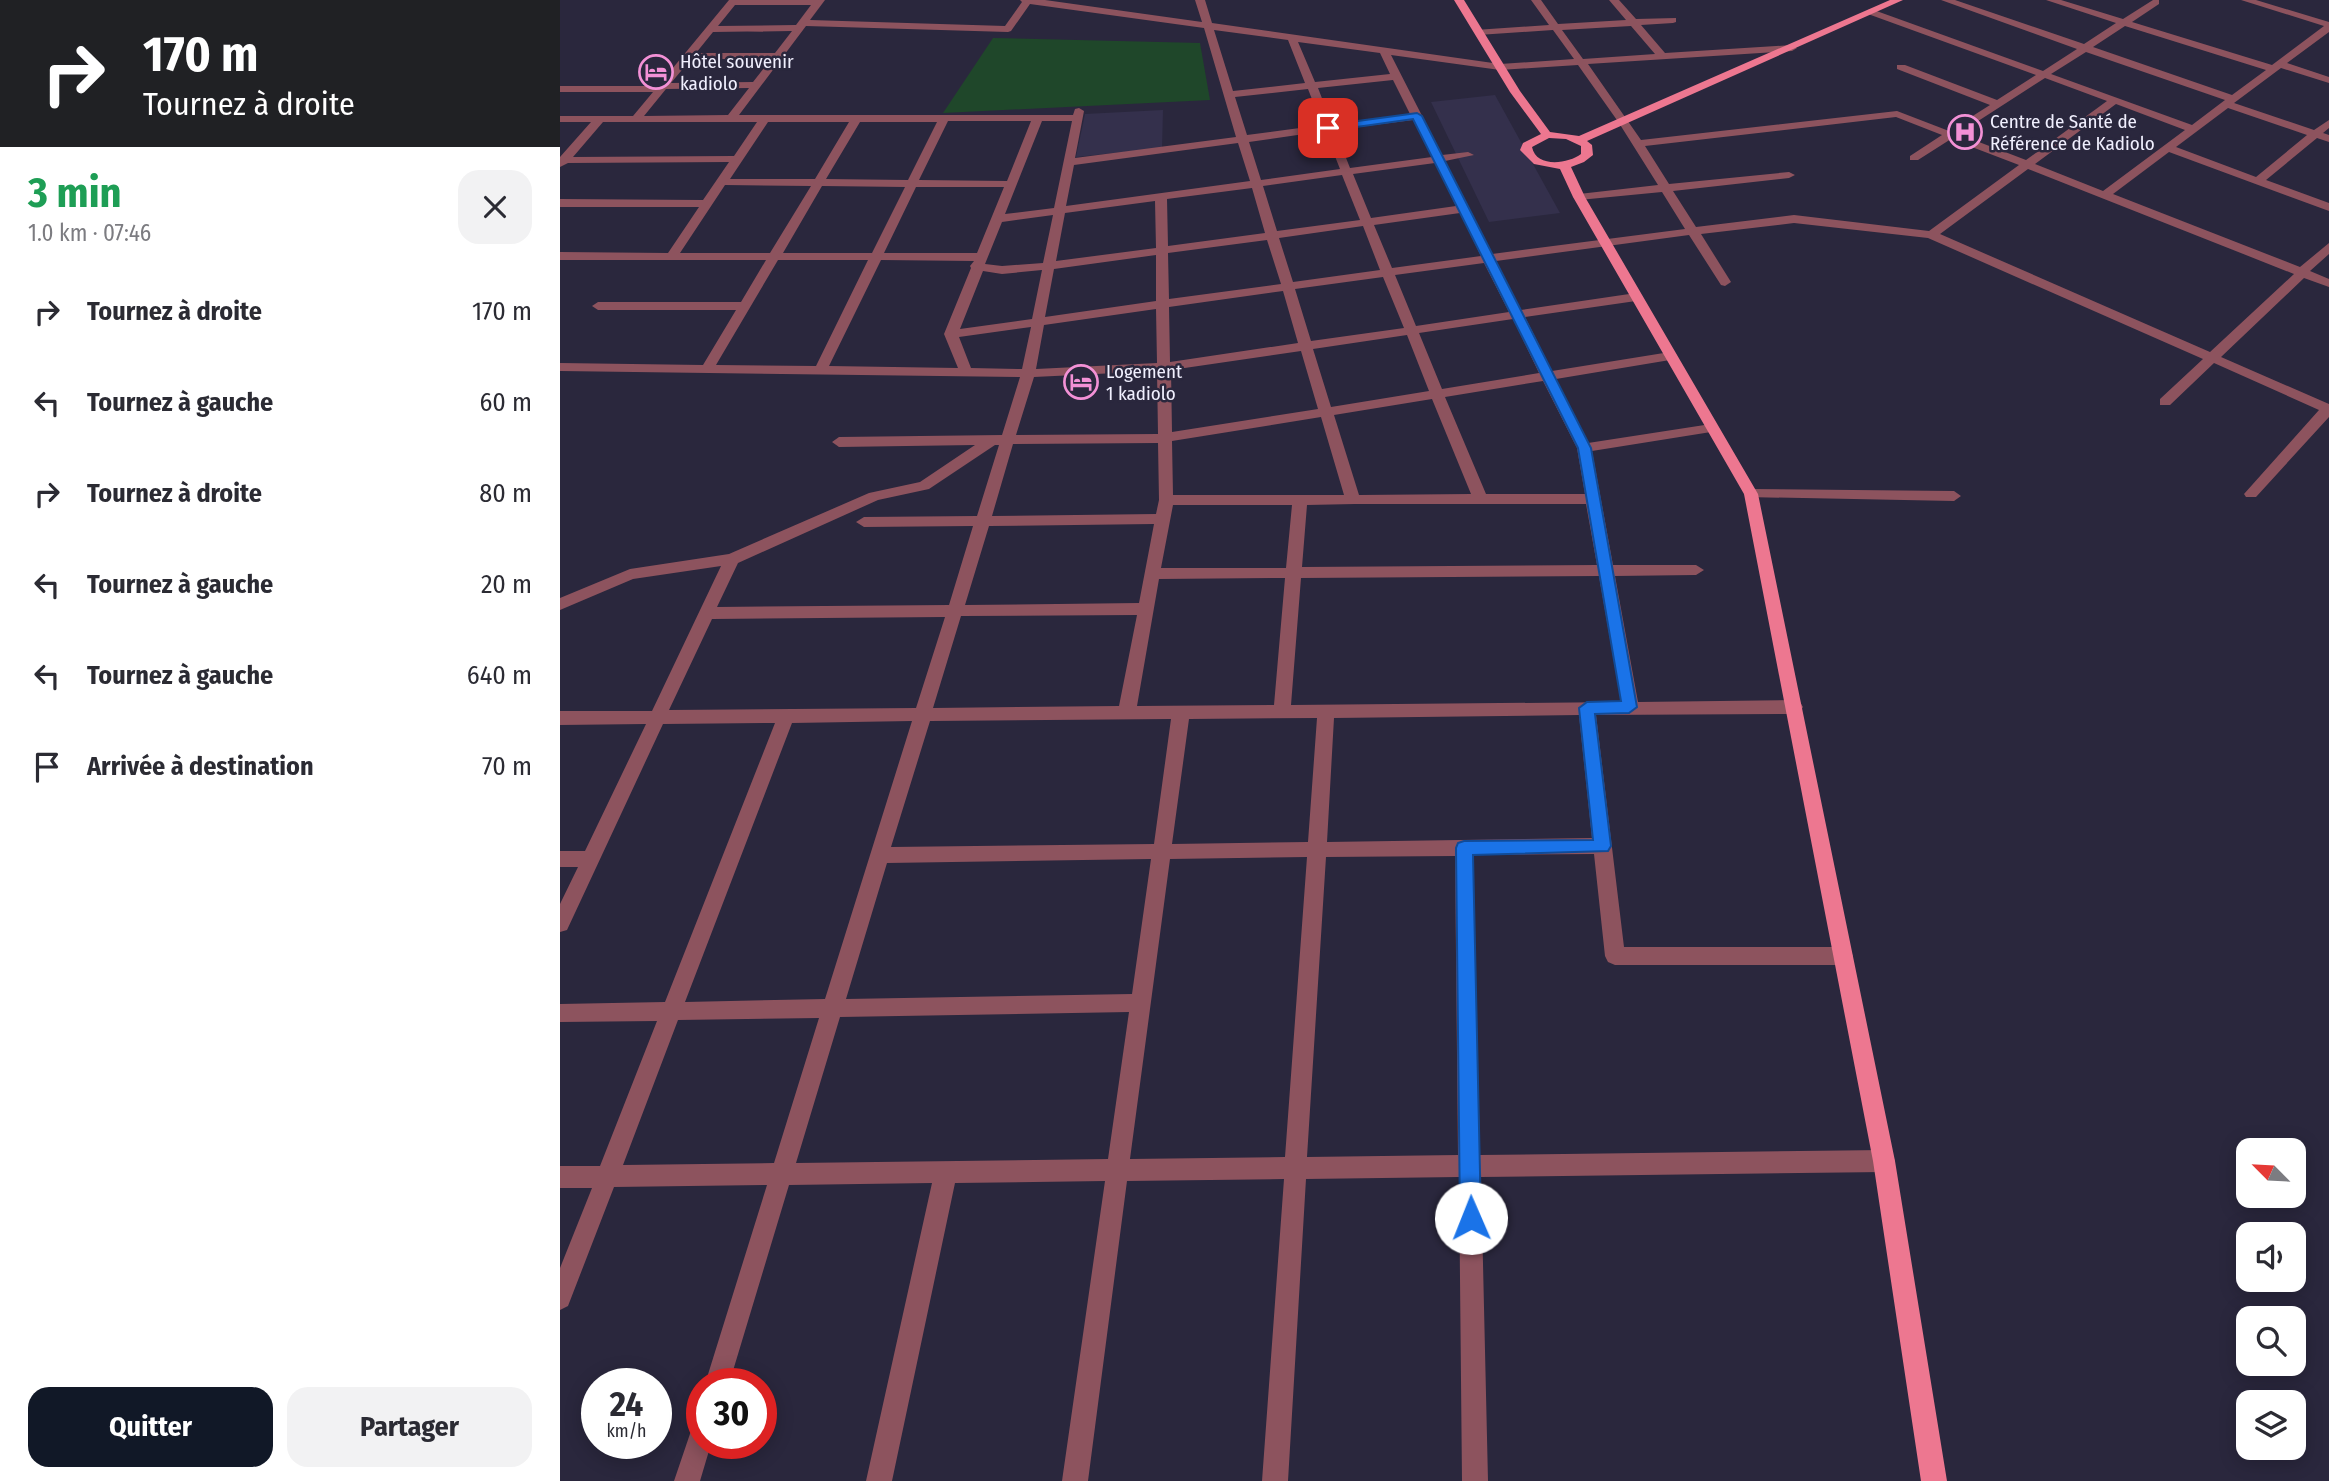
<!DOCTYPE html>
<html lang="fr">
<head>
<meta charset="utf-8">
<style>
	body { margin:0; font-family:"Fira Sans Condensed",sans-serif; background:#f2f2f3; color:#2b2b33; height:100vh; display:flex; flex-direction:column; font-size:26px; white-space:nowrap }
	* { box-sizing:border-box; margin:0 }
	p { font-size:23px; color:#7c7c81 }
	.icon { flex:none; width:38px; height:38px; fill:none; stroke:currentColor; stroke-width:2; stroke-linecap:round; stroke-linejoin:round }
	.map { position:relative; flex:1; overflow:hidden }
	.sheet { display:flex; flex-direction:column; background:#fff; width:560px }
	.sheet>* { flex:none }
	.top-card { background:#202124; color:#fff; overflow:hidden }
	.needle { width:46px; rotate:294deg }
	.tools { position:absolute; left:1676px; top:1138px; display:grid; gap:14px }
	.tools a { display:grid; place-items:center; width:70px; height:70px; border-radius:14px; background:#fff; box-shadow:0 4px 18px #0003; font-size:35px }
	.speed { position:absolute; left:21px; top:1368px; display:flex; gap:14px; font-size:35px; font-weight:700; text-align:center }
	.speed>* { display:grid; place-content:center; width:91px; height:91px; border-radius:50%; background:#fff; box-shadow:0 4px 18px #0003; line-height:1 }
	.speed small { font-size:18px; font-weight:400 }
	.speed .limit { border:10px solid #d22; background:#fff; color:#111 }
	.pin { position:absolute; display:grid; place-items:center; width:60px; height:60px; color:#fff; margin:-30px; border-radius:14px; box-shadow:0 4px 10px #0006 }
	.me { position:absolute; width:77px; margin:-38px; rotate:359deg; stroke-linejoin:round; filter:drop-shadow(0 0 5px #0008) }
	.turn { display:flex; align-items:center; gap:24px; height:147px; padding:0 28px; font-size:32px }
	.turn .icon { width:91px; height:91px; stroke-width:2.5 }
	.turn b { display:block; font-size:49px; line-height:60px }
	.round { display:grid; place-items:center; flex:none; width:74px; height:74px; border-radius:21px; background:#f2f2f3 }
	.headline { display:flex; align-items:center; justify-content:space-between; height:119px; padding:0 28px }
	h1 { font-size:42px; font-weight:700; line-height:52px; color:#1e9e55 }
	.primary-button { display:flex; gap:14px; margin-top:auto; padding:14px 28px }
	.primary-button a { flex:1; height:80px; border-radius:21px; background:#111827; color:#fff; font-size:28px; font-weight:700; line-height:80px; text-align:center }
	.primary-button a+a { background:#f2f2f3; color:#2b2b33 }
	ul { padding:0; list-style:none }
	li { display:flex; align-items:center; gap:21px; height:91px; padding:0 28px }
	li div { flex:1 }
	li b { display:block; font-size:26px }
	li em { font-style:normal }
	main { display:flex; flex:1; min-height:0 }
	.map>svg:first-child { display:block }
	.built { fill:#34304c }
	.green { fill:#1f472a }
	.lines { fill:none; stroke-linecap:round; stroke-linejoin:round }
	.minor { fill:#8d535e; fill-rule:evenodd }
	.major { fill:#ed7790; fill-rule:evenodd }
	.route { fill:#1a73e8; stroke:#114b97; stroke-width:2 }
	.labels { text-anchor:middle; stroke-width:5; stroke-linejoin:round; paint-order:stroke }
	.far-poi-label { font-size:19px; fill:#f0effe; stroke:#2a273d; text-anchor:start }
</style>
</head>
<body>
<main>
<section class="sheet">
<div class="top-card">
<div class="turn"><svg class="icon" aria-label="right" viewBox="0 0 24 24"><path d="M7 20v-9h11M14 6l5 5-5 5"/></svg><div><b>170 m</b>Tournez à droite</div></div>
</div>
<div class="headline"><div><h1>3 min</h1><p>1.0 km · 07:46</p></div><a class="round"><svg class="icon" aria-label="close" viewBox="0 0 24 24"><path d="M6 6l12 12M18 6L6 18"/></svg></a></div>
<ul>
<li><svg class="icon" aria-label="right" viewBox="0 0 24 24"><path d="M7 20v-9h11M14 6l5 5-5 5"/></svg><div><b>Tournez à droite</b></div><em>170 m</em></li>
<li><svg class="icon" aria-label="left" viewBox="0 0 24 24"><path d="M17 20v-9H6M10 6l-5 5 5 5"/></svg><div><b>Tournez à gauche</b></div><em>60 m</em></li>
<li><svg class="icon" aria-label="right" viewBox="0 0 24 24"><path d="M7 20v-9h11M14 6l5 5-5 5"/></svg><div><b>Tournez à droite</b></div><em>80 m</em></li>
<li><svg class="icon" aria-label="left" viewBox="0 0 24 24"><path d="M17 20v-9H6M10 6l-5 5 5 5"/></svg><div><b>Tournez à gauche</b></div><em>20 m</em></li>
<li><svg class="icon" aria-label="left" viewBox="0 0 24 24"><path d="M17 20v-9H6M10 6l-5 5 5 5"/></svg><div><b>Tournez à gauche</b></div><em>640 m</em></li>
<li><svg class="icon" aria-label="arrive" viewBox="0 0 24 24"><path d="M6 21V4h12l-3 4 3 4H6"/></svg><div><b>Arrivée à destination</b></div><em>70 m</em></li>
</ul>
<div class="primary-button"><a>Quitter</a><a>Partager</a></div>
</section>
<div class="map">
<svg width="1769" height="1481" viewBox="0 0 1769 1481">
	<rect width="100%" height="100%" fill="#2a273d"/>
	<path class="built" d="M935,95L1000,213L929,222L871,102Z
		M603,110L602,148L516,157L525,114Z"/>
	<path class="green" d="M433,38L640,43L650,100L383,113Z"/>
	<g class="lines">
		<path class="minor" d="M169,0H265L250,20L445,26L462,2L460,0H485L642,22L635,0H645L652,23L940,64L1014,59L993,30L918,35L915,34V30L989,25L971,0H981L998,24L1066,20L1049,0H1059L1076,19L1116,18V22L1113,23L1081,25L1105,53L1232,45L1237,48L1232,51L1028,64L1081,140L1337,111L1389,131L1430,105L1337,69V65H1345L1437,100L1476,75L1308,14V10L1311,9L1483,71L1517,49L1381,0H1395L1524,44L1556,23L1486,0H1501L1563,19L1593,0H1599V4L1572,22L1712,65L1764,26L1681,0H1696L1769,22V32L1727,63L1769,77V83L1721,68L1674,103L1754,130L1769,120V128L1763,133L1769,135V142L1757,138L1706,180L1769,203V211L1609,152L1553,194L1740,267L1769,243V254L1750,271L1769,279V287L1744,278L1661,357L1769,404V417L1696,497H1686L1684,494L1759,410L1654,363L1610,405H1600V399L1643,359L1368,238L1234,223L1141,234L1171,282L1165,286L1161,285L1129,235L936,261L961,310L1076,293L1082,297L1076,301L965,317L992,371L1110,352L1117,356L1110,360L996,379L1028,443L1151,424L1158,428L1151,432L1032,451L1053,565H1136L1144,570L1136,575L1055,576L1078,702L1234,700L1240,702L1243,707L1240,712L1234,714L1036,715L1064,947H1283L1290,950L1293,956L1290,962L1283,965H1055L1048,962L1045,956L1034,854L913,855L920,1155L1324,1150L1332,1153L1335,1161L1332,1169L1324,1172L921,1177L928,1481H902L899,1177L746,1179L728,1481H702L724,1179L567,1181L528,1481H502L545,1181L395,1183L332,1481H306L372,1183L229,1185L169,1384H145L207,1185L54,1187L8,1306L0,1310V1268L32,1188H0V1166H40L97,1021L0,1022V1004L105,1002L215,723L103,724L7,930L0,932V904L18,867H0V851H25L86,724L0,725V711H92L161,566L73,579L0,610V598L70,569L169,554L309,493L360,482L415,445L279,447L272,442L279,437L442,435L460,377L0,371V363L143,365L176,310H38L32,306L38,302H181L206,260H0V252L108,253L139,207H0V199L143,200L169,162L8,163L0,167V157L31,122H0V116H73L93,92H0V86H98ZM470,4L644,28L676,137L515,158L524,111L519,108L515,109L513,115H179L246,26L448,32L451,31ZM175,5H251L236,25L158,26ZM1071,26L1095,54L1023,59L1002,30ZM1565,26L1706,70L1672,95L1533,47ZM654,30L728,40L745,83L673,91ZM232,31L215,53H136L153,32ZM738,42L820,53L830,74L755,82ZM1526,52L1665,100L1632,125L1491,74ZM831,55L940,70L1018,65L1059,123L1098,185L1019,194L1013,197L1019,200L1102,192L1125,229L932,254L885,161L914,155L908,152L882,155ZM131,59H211L193,82L111,83ZM1485,78L1547,101L1466,160L1398,134ZM833,80L850,114L772,124L758,88ZM189,88L168,115L84,116L106,89ZM748,89L762,125L687,135L675,97ZM1556,104L1625,130L1543,191L1475,164ZM1668,108L1747,135L1696,177L1616,147ZM1336,117L1382,135L1350,156V160H1358L1391,139L1459,165L1369,231L1234,215L1136,227L1113,191L1229,178L1235,175L1229,172L1109,184L1085,146ZM853,120L872,157L790,168L775,130ZM388,121H471L447,181L359,180ZM482,121H512L494,208L445,214ZM43,122H197L174,156L13,157ZM208,122H289L255,179H170ZM300,122H377L348,180L266,179ZM765,131L780,169L701,180L689,142ZM678,143L690,181L506,206L514,165ZM875,163L896,206L811,218L793,174ZM1468,169L1734,274L1650,352L1380,234ZM782,175L800,220L717,231L703,186ZM165,185L251,186L210,253H120ZM262,186L345,187L312,253H223ZM356,187H444L417,253H324ZM692,188L705,233L608,246L607,199ZM595,201L596,248L496,261L505,213ZM900,213L921,256L832,268L814,225ZM493,215L483,263L442,266L425,264L442,222ZM803,226L820,270L733,282L719,238ZM707,240L721,284L609,299L608,253ZM596,255V301L485,317L494,269ZM218,260H308L256,366L156,365ZM321,260L414,261L410,266L411,268L384,334L398,368L269,366ZM924,263L949,312L856,326L835,275ZM482,270L472,319L400,329L423,271L442,274ZM823,277L844,328L751,341L735,289ZM723,291L738,343L610,362L609,307ZM596,309L597,363L476,369L484,325ZM953,319L979,373L882,389L859,333ZM471,327L462,369L411,368L399,337ZM847,335L869,391L771,407L753,349ZM741,351L758,409L612,432L611,370ZM597,371L598,434L456,435L474,377ZM983,381L1017,448L1025,494H926L885,397ZM872,399L911,494L799,495L774,415ZM761,417L784,495H613L612,441ZM598,443L599,500L596,514L432,516L453,444ZM435,445H439L417,516L304,517L296,522L304,527L413,526L389,605L157,607L178,563L318,500L369,489ZM795,504H1026L1037,565L742,567L747,505ZM613,505H732L726,568H601ZM594,524L579,603L405,605L429,526ZM1039,576L1061,702L731,705L741,578ZM725,578L714,705L577,706L599,579ZM577,615L559,706L373,708L401,616ZM385,617L356,708L109,710L152,619ZM1019,715L1032,838L767,842L774,718ZM757,718L748,842L612,844L629,719ZM611,719L594,844L331,847L370,721ZM352,721L265,999L125,1002L232,723ZM895,856L898,1155L747,1157L766,857ZM747,857L725,1157L570,1159L610,859ZM591,859L572,994L286,999L327,863ZM569,1012L548,1159L236,1163L280,1017ZM259,1018L214,1163L63,1165L118,1020Z
			M1191,489L1394,491L1401,496L1394,501L1186,497L1184,494L1186,491Z
			M142,1422V1444H151L140,1481H114L133,1425Z"/>
		<path class="major" d="M894,0H904L960,91L990,132L1019,136L1330,0H1343L1027,141L1032,145L1033,155L1024,162L1011,167L1025,197L1198,494L1335,1161L1387,1481H1361L1313,1161L1184,494L1013,197L1000,169L974,164L960,150L963,143L981,134L950,92ZM989,138L1006,139L1021,146V154C1008,164 976,168 972,147Z"/>
	</g>
	<path class="route" d="M857,113L862,116L1031,448L1077,707L1069,713L1035,714L1051,846L1048,851L913,855L921,1218L918,1226L911,1229L903,1226L900,1218L896,848L898,843L904,841L1033,840L1019,708L1027,702L1061,701L1018,448L853,119L768,131L763,128L768,125Z"/>
	<defs>
		<g id="hotel-ring" transform="scale(1.75)"><circle r="9.5" fill="#2a273d" stroke="#f391d6" stroke-width="1.5"/><path d="M-6-4.5h1.5V1H6V5H4.5V3h-9V5H-6ZM-4 0a1.8 1.8 0 1 1 3.6 0ZM.5 0V-2.5h3Q6-2.5 6 0Z" fill="#f391d6"/></g>
		<g id="hospital-ring" transform="scale(1.75)"><circle r="9.5" fill="#2a273d" stroke="#f391d6" stroke-width="1.5"/><path d="M-5-5h3v3.5h4V-5h3V5h-3V1.5h-4V5h-3Z" fill="#f391d6"/></g>
	</defs>
	<g fill-rule="evenodd">
		<use href="#hotel-ring" x="96" y="72"/>
		<use href="#hospital-ring" x="1405" y="132"/>
		<use href="#hotel-ring" x="521" y="382"/>
	</g>
	<g class="labels">
		<g class="far-poi-label">
			<text x="120" y="68">Hôtel souvenir<tspan x="120" dy="22">kadiolo</tspan></text>
			<text x="1430" y="128">Centre de Santé de<tspan x="1430" dy="22">Référence de Kadiolo</tspan></text>
			<text x="546" y="378">Logement<tspan x="546" dy="22">1 kadiolo</tspan></text>
		</g>
	</g>
</svg>
<div class="tools">
<a><svg class="needle" viewBox="-14 -14 28 28"><path d="M0-13l5 13h-10z" fill="#e53935"/><path d="M0 13l5-13h-10z" fill="#7c7c81"/></svg></a>
<a><svg class="icon" aria-label="sound" viewBox="0 0 24 24"><path d="M4 9h4l5-4v14l-5-4H4zM17 9q2 3 0 6"/></svg></a>
<a><svg class="icon" aria-label="search" viewBox="0 0 24 24"><circle cx="10" cy="10" r="6"/><path d="M15 15l6 6"/></svg></a>
<a><svg class="icon" aria-label="layers" viewBox="0 0 24 24"><path d="M12 4l9 5-9 5-9-5zM3 14l9 5 9-5"/></svg></a>
</div>
<div class="speed"><div>24<small>km/h</small></div><div class="limit">30</div></div>
<div class="pin" style="left:768px;top:128px;background:#d93025"><svg class="icon" aria-label="arrive" viewBox="0 0 24 24"><path d="M6 21V4h12l-3 4 3 4H6"/></svg></div>
<svg class="me" style="left:911px;top:1218px" viewBox="-20 -20 40 40"><circle r="19" fill="#fff"/><path d="M0-13L10 11 0 6-10 11z" fill="#1a73e8"/></svg>
</div>
</main>
</body>
</html>
